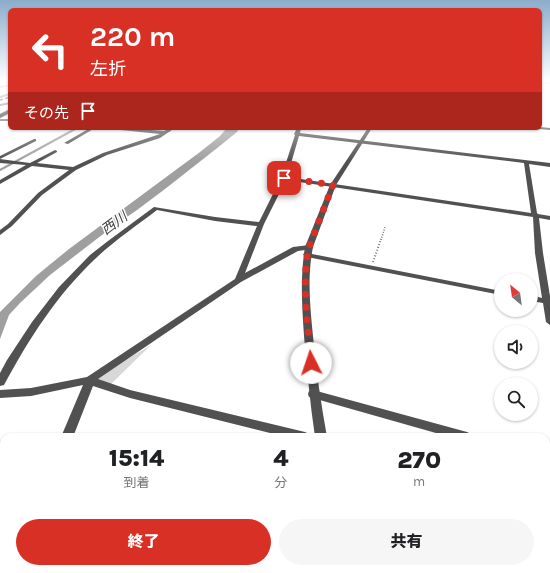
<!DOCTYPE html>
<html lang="ja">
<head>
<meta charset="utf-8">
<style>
	body { margin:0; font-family:Karla,"Noto Sans JP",sans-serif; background:#f6f6f6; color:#202124; height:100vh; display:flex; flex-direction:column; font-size:15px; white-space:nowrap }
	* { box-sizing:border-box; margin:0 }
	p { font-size:13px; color:#757577 }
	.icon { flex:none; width:22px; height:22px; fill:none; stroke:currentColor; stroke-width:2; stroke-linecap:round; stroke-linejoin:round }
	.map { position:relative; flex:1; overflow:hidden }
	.details { position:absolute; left:0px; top:433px; width:550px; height:140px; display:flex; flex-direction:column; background:#fff; border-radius:12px 12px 0 0; box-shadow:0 1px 3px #0004 }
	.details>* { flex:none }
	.hud { position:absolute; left:8px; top:8px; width:534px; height:122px; border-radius:6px; box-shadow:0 1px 3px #0004; background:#d93025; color:#fff; overflow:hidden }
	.needle { width:26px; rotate:331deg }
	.controls { position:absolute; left:494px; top:273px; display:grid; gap:8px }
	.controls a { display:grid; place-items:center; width:44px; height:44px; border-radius:50%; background:#fff; box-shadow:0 1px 3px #0004; font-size:20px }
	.pin { position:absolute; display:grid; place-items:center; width:34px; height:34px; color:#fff; margin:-17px; border-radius:8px; box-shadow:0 2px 6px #0006 }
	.me { position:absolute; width:44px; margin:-22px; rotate:356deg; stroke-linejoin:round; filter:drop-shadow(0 0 3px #0008) }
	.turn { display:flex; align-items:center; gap:14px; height:84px; padding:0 16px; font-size:18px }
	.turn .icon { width:52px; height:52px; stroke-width:2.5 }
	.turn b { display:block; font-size:28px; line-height:34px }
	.then { display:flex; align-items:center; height:38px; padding:0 16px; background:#0003; gap:8px; font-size:15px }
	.eta { display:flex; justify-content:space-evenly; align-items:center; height:68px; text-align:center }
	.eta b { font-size:24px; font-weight:800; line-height:28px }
	.primary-button { display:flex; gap:8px; margin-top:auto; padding:8px 16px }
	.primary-button a { flex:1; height:46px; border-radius:24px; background:#d93025; color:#fff; font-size:16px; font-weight:800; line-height:46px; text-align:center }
	.primary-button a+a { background:#f6f6f6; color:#202124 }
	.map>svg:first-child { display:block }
	.green { fill:#d8d8d8 }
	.water { fill:#9f9f9f }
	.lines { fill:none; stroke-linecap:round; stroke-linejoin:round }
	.stream { stroke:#9f9f9f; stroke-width:2 }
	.primary-casing { stroke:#dbdbdb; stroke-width:2 }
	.path-far1 { stroke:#737373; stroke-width:1.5; stroke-dasharray:1 1.5; stroke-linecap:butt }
	.path { stroke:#737373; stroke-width:2; stroke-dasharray:1 2; stroke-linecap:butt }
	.minor { fill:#515151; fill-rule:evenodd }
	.tertiary { fill:#515151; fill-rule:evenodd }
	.primary { fill:#000; fill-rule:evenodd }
	.rail { stroke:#000; stroke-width:1.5; stroke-dasharray:3 1 0.5 1; stroke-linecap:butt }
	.route { stroke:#d93025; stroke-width:7; stroke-dasharray:0 12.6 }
	.labels { text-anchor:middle; stroke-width:3; stroke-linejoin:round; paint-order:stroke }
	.water-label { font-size:14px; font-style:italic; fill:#404040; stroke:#fff }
</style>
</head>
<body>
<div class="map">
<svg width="550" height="573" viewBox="0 0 550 573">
	<rect width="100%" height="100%" fill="#fff"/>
	<path class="green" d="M151,345L110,385L94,379Z"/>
	<path class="water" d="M227,128H239L237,132L221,145L165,189L137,210L111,228L50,275L20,303L9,315L0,339V312L36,276L69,249L200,152L220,136Z"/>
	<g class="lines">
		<path class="stream" d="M0,170L77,128"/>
		<g class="primary-casing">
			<path id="primary" d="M8,110H10V113L0,118V114Z"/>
		</g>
		<path class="path-far1" d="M381,240L385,227"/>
		<path class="path" d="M373,262L381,239"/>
		<path class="minor" d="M540,82H550V84H540Z
			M10,84V86L0,88V86Z
			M10,93V95L0,98V96Z
			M10,102V104L0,106V104Z
			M0,119H10V121H0Z
			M540,127L550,128V130L538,129V128H540Z
			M90,128H95L68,144L64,143Z
			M109,128H125L164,131L170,128H175L160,138L107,155L76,170L42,195L12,226L0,235V230L8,224L38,193L69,170L32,166L0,184V180L26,165L0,163V156L34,139H36V141L0,159L30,163L55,150L57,151V152L37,163L73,167L103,153L160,134L111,129Z
			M297,128H301L300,133L550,163V167L529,164L537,213L538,214L550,216V220L539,218L543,253L550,296V325L546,322L543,303L531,301V295L542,298L535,253L533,217L286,180L264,224L245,273L293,247L309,245H312L313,247L312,249L298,251L241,282L98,379L130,390L305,432L309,434L311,437H286L130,398L93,386L73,437H61L83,385L31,396L0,398V390L31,388L87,377L235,279L257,226L215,221L157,210C136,226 114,241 95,259C56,296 29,339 4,385L0,386V373L7,360L32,322L59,287L90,255L108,241L154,207L215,217L259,222L281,178L295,135L294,134ZM299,136L524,163L531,213L287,177Z
			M304,253H307L501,291V295L307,257L303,255Z
			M313,390L467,432L471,434L473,437H450L309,397L308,394L309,391Z
			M546,455L550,456V466L546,465Z
			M20,569H34V573H20Z"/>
		<path class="tertiary" d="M368,128H372L336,185L313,247C307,277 310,306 313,336C316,370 321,404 327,437H315C310,403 307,370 304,336C302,306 300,277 305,247L330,185Z
			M345,569H359L360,573H346Z"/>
		<use href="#primary" class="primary"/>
		<path class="rail" d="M0,100L10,97"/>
	</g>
	<linearGradient id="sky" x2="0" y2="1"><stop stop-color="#8baccb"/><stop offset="0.5" stop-color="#fff"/><stop offset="1" stop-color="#fff" stop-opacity="0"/></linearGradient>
	<rect width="550" height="162" fill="url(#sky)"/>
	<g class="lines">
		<path class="route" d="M284,178L333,185L309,247C301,284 308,325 311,363"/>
	</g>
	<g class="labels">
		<g class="water-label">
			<text transform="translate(114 223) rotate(-36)" y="5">西川</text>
		</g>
	</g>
</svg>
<div class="controls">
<a><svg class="needle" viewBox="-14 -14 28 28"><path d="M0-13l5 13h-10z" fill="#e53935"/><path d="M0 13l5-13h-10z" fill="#757577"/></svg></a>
<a><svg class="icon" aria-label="sound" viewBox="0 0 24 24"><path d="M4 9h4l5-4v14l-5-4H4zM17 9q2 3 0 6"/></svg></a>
<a><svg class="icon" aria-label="search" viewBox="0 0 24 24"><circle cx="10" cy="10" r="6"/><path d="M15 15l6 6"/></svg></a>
</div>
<div class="pin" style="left:284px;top:178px;background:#d93025"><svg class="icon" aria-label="arrive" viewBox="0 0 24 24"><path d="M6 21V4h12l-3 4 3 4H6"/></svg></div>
<svg class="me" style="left:311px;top:363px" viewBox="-20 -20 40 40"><circle r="19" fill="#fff"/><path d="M0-13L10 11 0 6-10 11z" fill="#d93025"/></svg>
<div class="hud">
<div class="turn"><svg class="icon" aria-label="left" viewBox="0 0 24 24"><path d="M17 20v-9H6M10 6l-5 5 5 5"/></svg><div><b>220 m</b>左折</div></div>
<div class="then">その先<svg class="icon" aria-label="arrive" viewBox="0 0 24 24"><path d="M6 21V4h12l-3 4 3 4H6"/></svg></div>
</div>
<section class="details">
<div class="eta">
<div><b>15:14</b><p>到着</p></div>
<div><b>4</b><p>分</p></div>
<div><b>270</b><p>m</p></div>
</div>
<div class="primary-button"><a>終了</a><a>共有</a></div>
</section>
</div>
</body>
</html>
